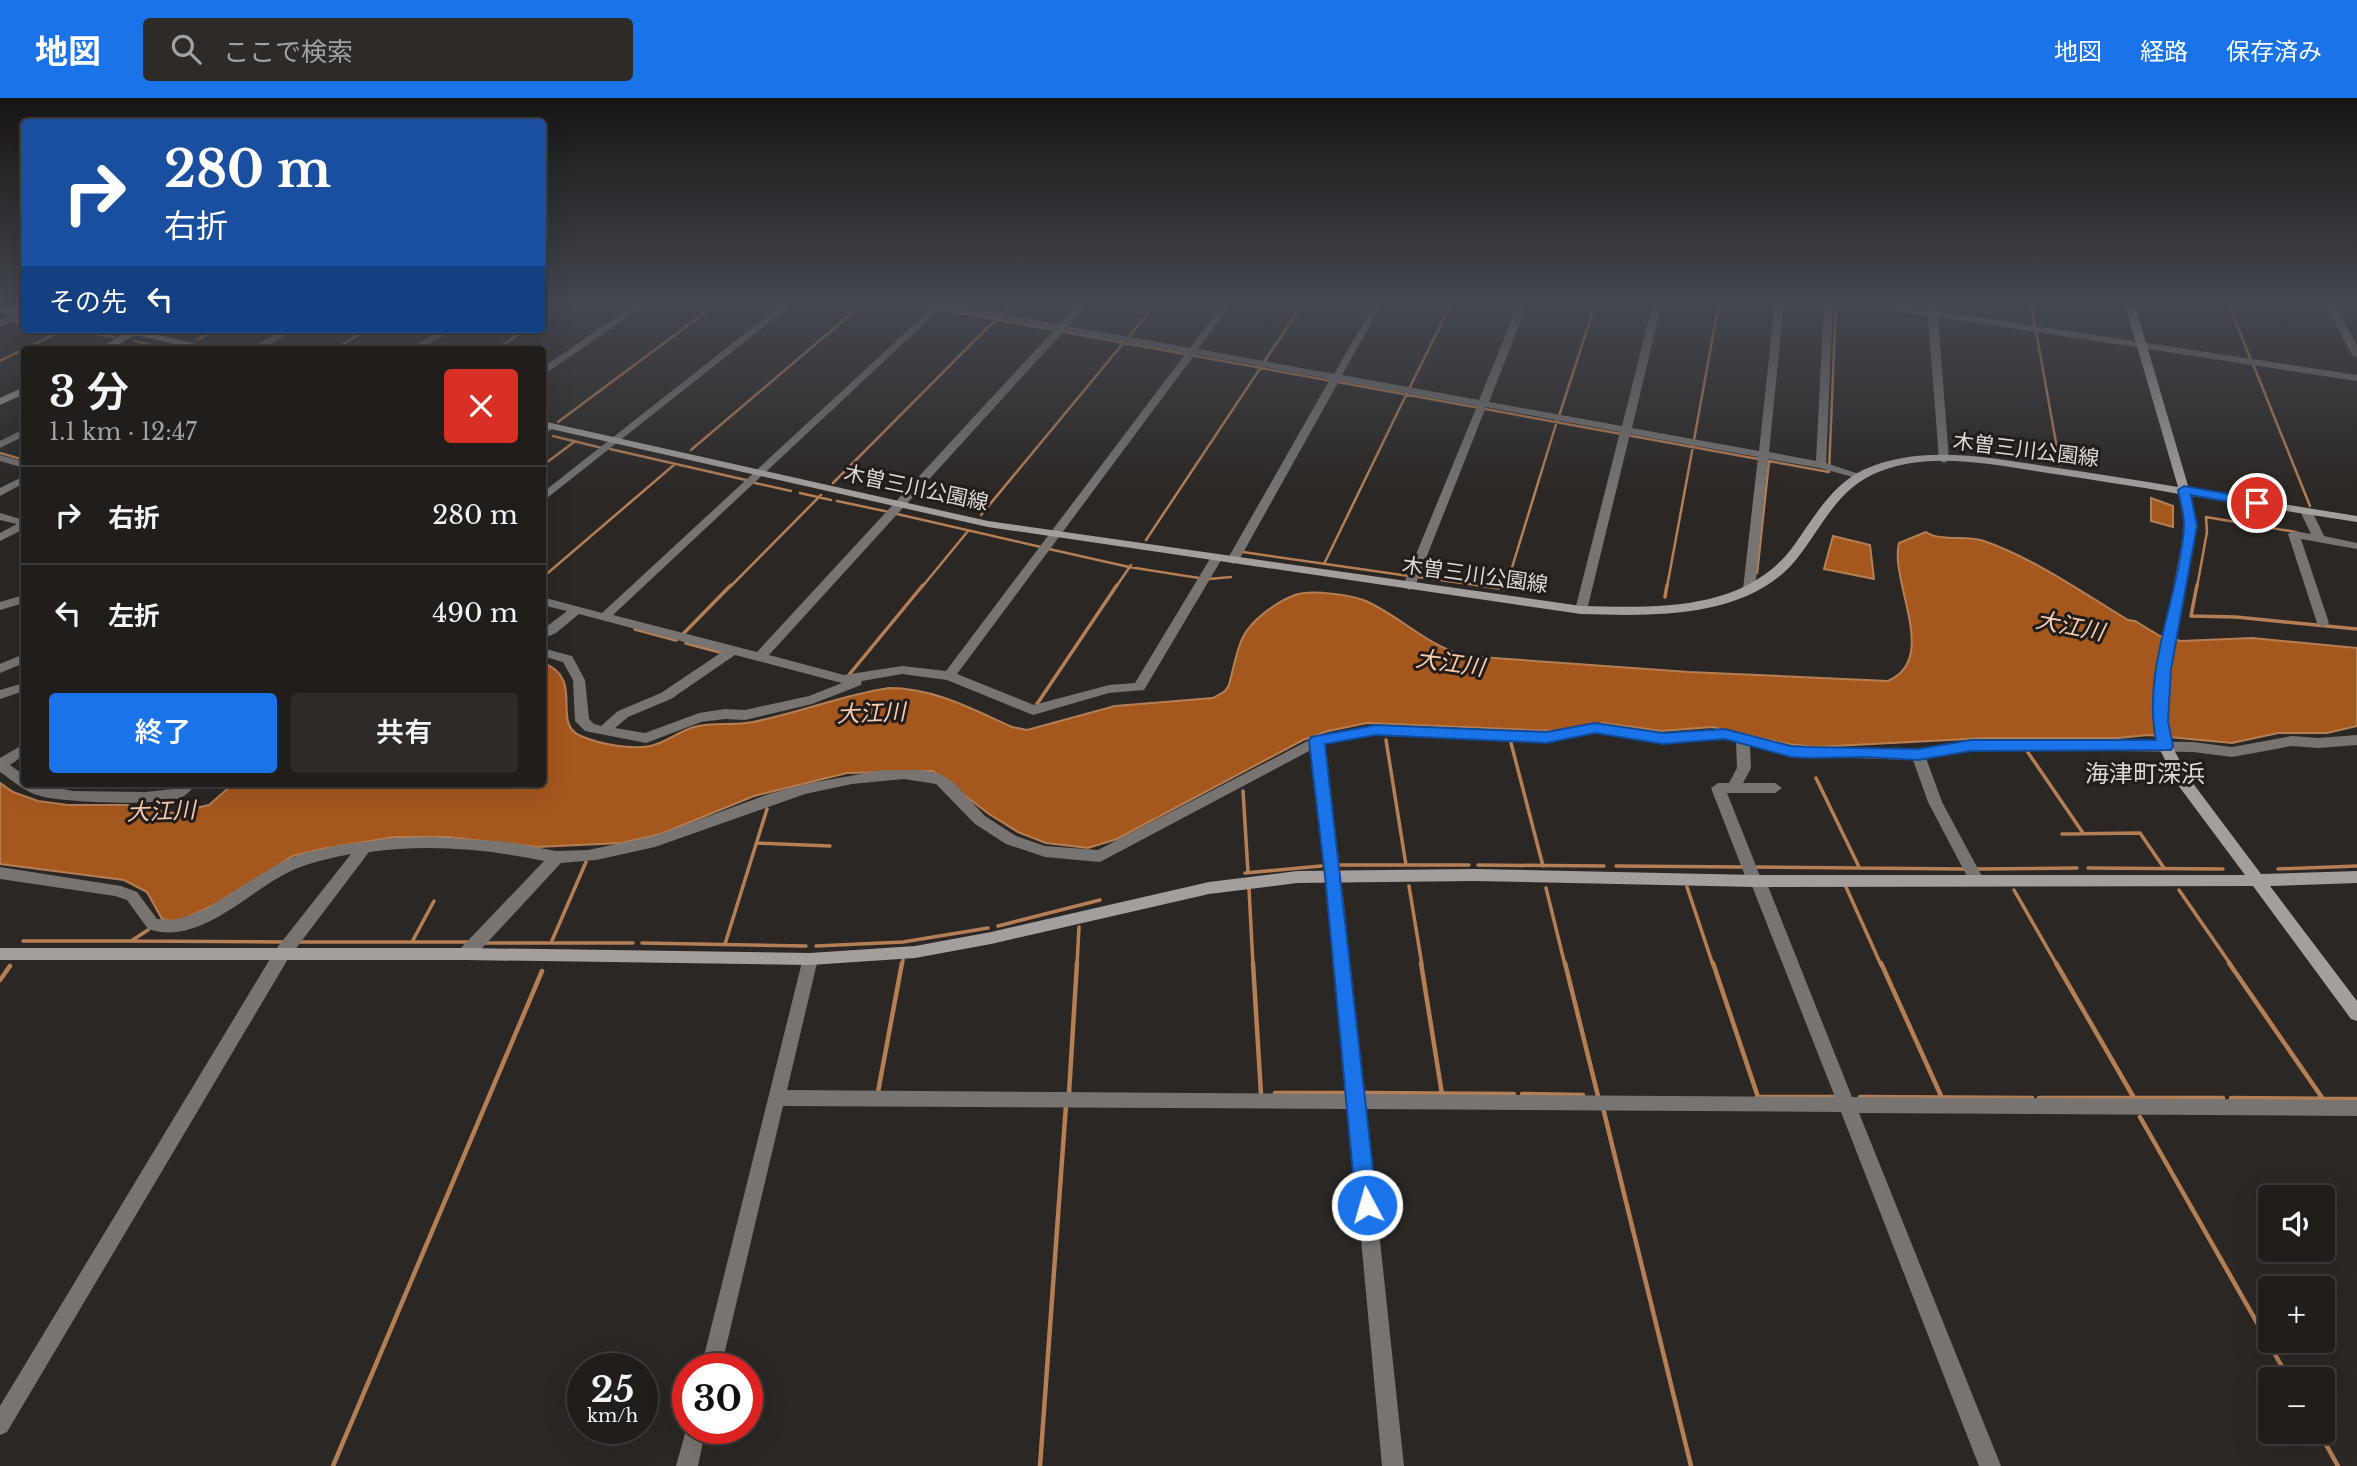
<!DOCTYPE html>
<html lang="ja">
<head>
<meta charset="utf-8">
<style>
	body { margin:0; font-family:"Libre Baskerville","Noto Sans JP",serif; background:#2d2a28; color:#f1f3f6; height:100vh; display:flex; flex-direction:column; font-size:26px; white-space:nowrap }
	* { box-sizing:border-box; margin:0 }
	p { font-size:23px; color:#a2a2a3 }
	.icon { flex:none; width:38px; height:38px; fill:none; stroke:currentColor; stroke-width:2; stroke-linecap:round; stroke-linejoin:round }
	.map { position:relative; flex:1; overflow:hidden }
	.panel { position:absolute; left:21px; top:248px; width:525px; height:441px; display:flex; flex-direction:column; background:#201d1b; border-radius:7px; box-shadow:0 7px 28px #0002,0 0 0 2px #3d3b3a }
	.panel>* { flex:none }
	.hud { position:absolute; left:21px; top:21px; width:525px; height:214px; border-radius:7px; box-shadow:0 7px 28px #0002,0 0 0 2px #3d3b3a; background:#1a4fa0; color:#fff; overflow:hidden }
	.tools { position:absolute; left:2258px; top:1087px; display:grid; gap:14px }
	.tools a { display:grid; place-items:center; width:77px; height:77px; border-radius:7px; background:#201d1b; box-shadow:0 7px 28px #0002,0 0 0 2px #3d3b3a; font-size:35px }
	.speed { position:absolute; left:567px; top:1255px; display:flex; gap:14px; font-size:35px; font-weight:700; text-align:center }
	.speed>* { display:grid; place-content:center; width:91px; height:91px; border-radius:50%; background:#201d1b; box-shadow:0 7px 28px #0002,0 0 0 2px #3d3b3a; line-height:1 }
	.speed small { font-size:18px; font-weight:400 }
	.speed .limit { border:10px solid #d22; background:#fff; color:#111 }
	.pin { position:absolute; display:grid; place-items:center; width:60px; height:60px; color:#fff; margin:-30px; border:4px solid #fff; border-radius:50%; box-shadow:0 2px 7px #0007 }
	.me { position:absolute; width:77px; margin:-38px; rotate:354deg; stroke-linejoin:round; filter:drop-shadow(0 0 5px #0008) }
	.turn { display:flex; align-items:center; gap:24px; height:147px; padding:0 28px; font-size:32px }
	.turn .icon { width:91px; height:91px; stroke-width:2.5 }
	.turn b { display:block; font-size:49px; line-height:60px }
	.then { display:flex; align-items:center; height:66px; padding:0 28px; background:#0003; gap:14px; font-size:26px }
	.round { display:grid; place-items:center; flex:none; width:74px; height:74px; border-radius:7px; background:#2d2a28 }
	.overview { display:flex; align-items:center; justify-content:space-between; height:119px; padding:0 28px }
	h1 { font-size:42px; font-weight:600; line-height:52px }
	.button { display:flex; gap:14px; margin-top:auto; padding:14px 28px }
	.button a { flex:1; height:80px; border-radius:7px; background:#1a73e8; color:#fff; font-size:28px; font-weight:600; line-height:80px; text-align:center }
	.button a+a { background:#2d2a28; color:#f1f3f6 }
	ul { padding:0; list-style:none }
	li { display:flex; align-items:center; gap:21px; height:98px; padding:0 28px; border-top:2px solid #3d3b3a }
	li div { flex:1 }
	li b { display:block; font-size:26px }
	li em { font-style:normal }
	header { display:flex; align-items:center; gap:42px; box-sizing:border-box; height:98px; padding:0 35px; background:#1a73e8; color:#fff }
	header strong { font-size:33px }
	nav { display:flex; gap:38px; margin-inline-start:auto; font-size:24px }
	.search { width:490px; height:63px; background:#2d2a28; display:flex; align-items:center; gap:18px; box-sizing:border-box; padding:0 24px; border-radius:7px; color:#a2a2a3; font-size:26px }
	.map>svg:first-child { display:block }
	.water { fill:#a4581e; stroke:#b57f56; stroke-width:2 }
	.lines { fill:none; stroke-linecap:round; stroke-linejoin:round }
	.stream-far2 { stroke:#b57f56; stroke-width:2.5 }
	.stream-far1 { stroke:#b57f56; stroke-width:3.5 }
	.stream { stroke:#b57f56; stroke-width:4.5 }
	.street { fill:#777472; fill-rule:evenodd }
	.secondary { fill:#a49f9d; fill-rule:evenodd }
	.route { fill:#1a73e8; stroke:#114b97; stroke-width:2 }
	.labels { text-anchor:middle; stroke-width:6; stroke-linejoin:round; paint-order:stroke }
	.street-label { font-size:21px; fill:#dcd9d7; stroke:#221d1a }
	.water-label { font-size:23px; font-style:italic; fill:#f8cdb2; stroke:#221d1a }
	.quarter-label { font-size:24px; fill:#dcd9d7; stroke:#221d1a }
</style>
</head>
<body>
<header>
<strong>地図</strong>
<div class="search"><svg class="icon" aria-label="search" viewBox="0 0 24 24"><circle cx="10" cy="10" r="6"/><path d="M15 15l6 6"/></svg>ここで検索</div>
<nav><a>地図</a><a>経路</a><a>保存済み</a></nav>
</header>
<div class="map">
<svg width="2357" height="1368" viewBox="0 0 2357 1368">
	<rect width="100%" height="100%" fill="#2b2724"/>
	<path class="water" d="M2151,400L2173,408V429L2151,423Z
		M1926,434C1940,444 1966,437 1984,443C2035,461 2082,494 2128,522L2135,523L2160,538L2181,543L2252,540L2357,550V628L2327,635H2278L2232,645L2148,637L2118,640H1987L1815,649L1788,646L1712,629L1661,633L1603,625L1554,633L1367,625L1328,633L1303,642L1117,741L1088,750L1046,745L1018,734L989,716L933,673L847,675L754,698L661,736L622,745L537,749L447,739H395L322,751L293,758L212,808L178,824L162,821L147,794L124,782L0,766V685L13,694L38,703L68,707H126L174,715L209,707L233,686H542L543,565C586,580 550,626 581,638C599,646 631,652 650,648C666,645 679,633 694,629C714,624 733,628 753,624C799,615 842,597 889,590C934,590 972,611 1012,629L1027,632L1115,608L1213,600L1225,593L1229,587C1233,572 1236,555 1242,541C1250,523 1276,504 1295,497C1310,491 1354,497 1368,504C1404,521 1426,547 1466,558L1689,574L1888,583C1940,561 1889,483 1899,445Z
		M1833,438L1870,447L1874,481L1824,471Z"/>
	<g class="lines">
		<path class="stream-far2" d="M900,204L1829,374L1836,204
			M2031,204L2035,229
			M2228,204L2251,262
			M1001,216L1013,204
			M542,221L568,204
			M13,223L24,224
			M69,231L114,239
			M2036,233L2060,367
			M1128,240L1157,204
			M197,242L217,231
			M135,243L167,251
			M333,252L368,231
			M495,252L527,231
			M0,263L65,231
			M1264,264L1304,204
			M2253,266L2310,408
			M1409,291L1452,204
			M1559,318L1596,204
			M558,324L719,204
			M553,338L602,350
			M1694,342L1719,204
			M610,351L746,382
			M691,352L865,204
			M0,355L24,362
			M542,368L574,344
			M755,385L791,393
			M833,385L997,220
			M800,395L831,402
			M837,403L889,414
			M897,416L1041,449
			M981,417L1125,243
			M1146,442L1261,269
			M1049,451L1129,469L1199,480
			M1243,454L1409,478
			M1324,466L1407,295
			M1757,475L1769,363
			M1418,479L1491,489
			M542,480L675,366
			M1209,481L1231,479
			M730,489L821,397
			M922,489L968,433
			M1116,489L1131,467
			M1506,489L1557,323
			M1667,489L1693,348
			M2197,489L2207,434L2206,419L2296,434"/>
		<path class="stream-far1" d="M1478,487L1505,491L1506,487
			M2197,487L2191,518L2236,519L2357,531
			M1665,499L1667,487
			M635,531L676,542
			M683,536L731,487
			M686,545L720,554
			M848,578L923,487
			M1037,606L1117,487
			M1386,642L1406,767
			M1511,645L1543,768
			M2027,653L2083,735
			M1816,680L1859,769
			M1243,693L1248,774
			M2062,736L2140,735L2164,770
			M757,745L830,748
			M1337,767H1469
			M1478,767L1604,768
			M1616,768L1743,769
			M1757,769L1965,771
			M2088,770L2223,771
			M1977,771L2077,770
			M2278,771L2357,768
			M1245,775L1321,768
			M1409,788L1422,867
			M1687,789L1713,867
			M1846,789L1881,867
			M1546,790L1565,867
			M1249,791L1253,867
			M2014,792L2057,867
			M2179,792L2231,867
			M998,828L1100,802
			M23,843H131L148,832
			M131,843L284,844
			M298,844H469
			M412,844L434,803
			M485,845H633
			M551,845L586,764
			M642,845L806,848
			M725,846L767,711
			M816,848L903,844L988,830
			M902,867L903,862
			M1077,867L1079,829"/>
		<path class="stream" d="M1253,865L1261,996
			M1421,865L1442,996
			M1565,865L1598,998
			M1713,865L1758,999
			M1881,865L1942,1000
			M2056,865L2134,1000
			M2229,865L2323,1001
			M0,882L10,868
			M878,994L902,865
			M1069,995L1077,865
			M1275,995H1350
			M1364,995L1514,996
			M1522,996L1583,997
			M1757,999H1833
			M1860,999L2032,1000
			M2039,1000H2223
			M2231,1000L2357,1001
			M1603,1010L1691,1368
			M2140,1019L2289,1281
			M2319,1334L2338,1368
			M333,1368L542,873
			M1040,1368L1066,1007"/>
		<path class="street" d="M638,204H649L542,278V270Z
			M785,204H795L542,404V395Z
			M917,204H947L946,206L1059,226L1080,204H1089L1068,228L1190,250L1225,204H1233L1198,251L1334,276L1375,204H1383L1342,277L1479,302L1519,204H1528L1489,304L1622,328L1653,204H1662L1632,330L1759,353L1775,204H1784L1769,354L1816,363L1824,204H1833L1826,365L1865,378L1860,381L1820,370L1768,361L1755,491L1749,495L1743,491L1758,359L1630,336L1587,512L1581,516L1575,512L1620,334L1486,309L1415,488L1409,492L1403,488L1477,308L1339,283L1239,462L1233,466L1227,462L1330,281L1195,256L957,576L1034,607L1109,587L1135,585L1211,459L1213,457H1221L1223,459L1144,592L1109,595L1033,617L947,582L902,576L862,583L861,587L812,606L745,622L725,621L701,624L646,645L585,633L575,623L573,582L563,564L542,558V550L572,558L585,582L589,621L594,626L601,628L618,613L661,595L722,554L579,516L556,535L542,541V532L567,513L542,507V499L602,515L933,209ZM941,210L1055,231L757,554L613,517ZM1064,233L1186,255L946,573L902,568L844,577L769,557ZM735,557L842,585L809,598L745,612L725,611L699,615L645,635L615,630L628,619L671,601Z
			M1853,204H1874L1928,212V204H1936L1937,213L2357,277V283L1938,219L1949,362L1944,365L1939,362L1928,218L1857,207Z
			M2324,204H2334L2357,248V260L2352,257Z
			M24,212V218L0,229V223Z
			M284,231H296L261,252H249Z
			M442,231H453L421,252H409Z
			M188,243L191,244V248L183,252H171Z
			M551,325L556,328L542,338V330Z
			M24,331V338L0,350V343Z
			M0,357L24,364V370L0,363Z
			M24,378V385L0,398V390Z
			M2306,410L2312,413L2324,438L2357,445V451L2301,441L2329,525L2323,529L2317,525L2288,436L2294,433L2311,436L2300,413Z
			M0,415L24,422V431L0,443V435L17,426L0,422Z
			M24,497V505L0,512V504Z
			M24,556V565L0,575V566Z
			M24,585V593L0,601V592Z
			M1595,625L1663,635L1725,631L1791,648L1918,652L1971,643L2038,642L2193,644L2232,649L2292,638L2318,640L2357,637V647L2318,650L2292,648L2232,659L2193,654L2038,652L1971,653L1926,660L1942,704L1984,782L1981,786H1971L1928,704L1913,662L1791,658L1750,647L1751,670L1743,685H1775L1782,690L1775,695H1727L1760,778L1766,783L1852,999L2357,1002V1018L1859,1015L2001,1368H1979L1841,1014L1366,1011L1404,1368H1382L1349,1011L783,1008L721,1270H701L804,856L810,855L816,856L818,861L787,992L1347,996L1327,778L1311,652L1100,764L1045,759L1006,746L975,726L936,686L904,681L852,686L805,696L655,749L596,762L561,765L472,861L466,862L460,861L458,856L460,851L544,763C487,751 428,746 369,754L288,861L7,1334L0,1337V1308L276,851L351,756C331,760 311,764 293,772C250,791 200,849 148,831L127,802L115,798L0,781V769L121,788L137,794L157,821L173,822L189,818L206,811L281,764L305,755L340,747L396,740L433,739L509,744L556,753L588,752L655,738L769,696L805,686L883,672H920L940,676L953,684L985,718L1016,738L1045,748L1098,752L1317,638L1376,627L1547,635ZM1595,635L1663,645L1725,641L1736,644L1737,670L1729,685H1718L1711,690L1747,783L1752,788L1835,999L1364,996L1341,778L1324,646L1376,637L1547,645Z
			M24,646V657L10,667L24,677V686H39L73,693L145,694L173,691L180,686H196C192,691 186,698 180,700C159,708 59,705 37,697C24,693 12,682 0,674V660Z
			M688,1325V1330H706L698,1368H676Z"/>
		<path class="secondary" d="M2124,204H2134L2189,391L2357,418V424L2191,398L2197,428L2170,571L2167,623L2172,648L2189,680L2261,776L2357,773V785L2270,788L2357,903V923L2351,921L2253,788L1755,789L1475,783L1297,785L1209,796L991,846L915,860L810,867L466,862H0V850H466L810,855L915,848L991,834L1209,784L1297,773L1475,771L1755,777H2245L2178,687L2158,648L2153,623L2158,571L2185,428L2179,396C2136,388 2092,382 2048,375C1996,367 1932,353 1881,373C1837,389 1822,430 1795,463C1745,522 1651,518 1581,516L988,429L542,329V323L988,423L1581,508C1656,510 1747,514 1795,446C1814,419 1832,387 1863,372C1921,345 1991,360 2051,369C2094,375 2136,382 2178,389Z
			M0,208L24,212V218L0,214Z
			M113,231H134L220,252H202L135,237L108,252H96L125,235Z
			M24,289V296L0,307V300Z"/>
	</g>
	<linearGradient id="sky" x2="0" y2="1"><stop stop-color="#181514"/><stop offset="0.52" stop-color="#444750"/><stop offset="1" stop-color="#444750" stop-opacity="0"/></linearGradient>
	<rect width="2357" height="395" fill="url(#sky)"/>
	<path class="route" d="M2184,388L2257,401L2264,405L2257,409L2191,397L2197,428L2171,571L2168,623L2173,648L2171,652L1971,653L1918,662L1865,659L1810,660L1791,659L1725,641L1663,646L1595,635L1547,645L1376,637L1325,646L1377,1107L1374,1114L1367,1117L1359,1114L1356,1107L1325,778L1309,643L1311,639L1376,627L1547,634L1595,625L1663,635L1725,631L1791,648L1810,649L1918,651L1971,642H2156C2142,571 2179,500 2184,429C2185,418 2180,404 2178,392Z"/>
	<g class="labels">
		<g class="street-label">
			<text transform="translate(2026 352) rotate(7)" y="7">木曽三川公園線</text>
			<text transform="translate(916 390) rotate(12)" y="7">木曽三川公園線</text>
			<text transform="translate(1475 477) rotate(8)" y="7">木曽三川公園線</text>
		</g>
		<g class="water-label">
			<text transform="translate(2070 528) rotate(11)" y="8">大江川</text>
			<text transform="translate(1450 565) rotate(8)" y="8">大江川</text>
			<text transform="translate(871 615) rotate(-2)" y="8">大江川</text>
			<text transform="translate(161 713) rotate(-2)" y="8">大江川</text>
		</g>
		<g class="quarter-label">
			<text x="2145" y="684">海津町深浜</text>
		</g>
	</g>
</svg>
<div class="tools">
<a><svg class="icon" aria-label="sound" viewBox="0 0 24 24"><path d="M4 9h4l5-4v14l-5-4H4zM17 9q2 3 0 6"/></svg></a>
<a>+</a>
<a>−</a>
</div>
<div class="speed"><div>25<small>km/h</small></div><div class="limit">30</div></div>
<div class="pin" style="left:2257px;top:405px;background:#d93025"><svg class="icon" aria-label="arrive" viewBox="0 0 24 24"><path d="M6 21V4h12l-3 4 3 4H6"/></svg></div>
<svg class="me" style="left:1367px;top:1107px" viewBox="-20 -20 40 40"><circle r="17" fill="#1a73e8" stroke="#fff" stroke-width="3"/><path d="M0-11L8 9 0 5-8 9z" fill="#fff"/></svg>
<div class="hud">
<div class="turn"><svg class="icon" aria-label="right" viewBox="0 0 24 24"><path d="M7 20v-9h11M14 6l5 5-5 5"/></svg><div><b>280 m</b>右折</div></div>
<div class="then">その先<svg class="icon" aria-label="left" viewBox="0 0 24 24"><path d="M17 20v-9H6M10 6l-5 5 5 5"/></svg></div>
</div>
<section class="panel">
<div class="overview"><div><h1>3 分</h1><p>1.1 km · 12:47</p></div><a class="round" style="background:#d93025;color:#fff"><svg class="icon" aria-label="close" viewBox="0 0 24 24"><path d="M6 6l12 12M18 6L6 18"/></svg></a></div>
<ul>
<li><svg class="icon" aria-label="right" viewBox="0 0 24 24"><path d="M7 20v-9h11M14 6l5 5-5 5"/></svg><div><b>右折</b></div><em>280 m</em></li>
<li><svg class="icon" aria-label="left" viewBox="0 0 24 24"><path d="M17 20v-9H6M10 6l-5 5 5 5"/></svg><div><b>左折</b></div><em>490 m</em></li>
</ul>
<div class="button"><a>終了</a><a>共有</a></div>
</section>
</div>
</body>
</html>
